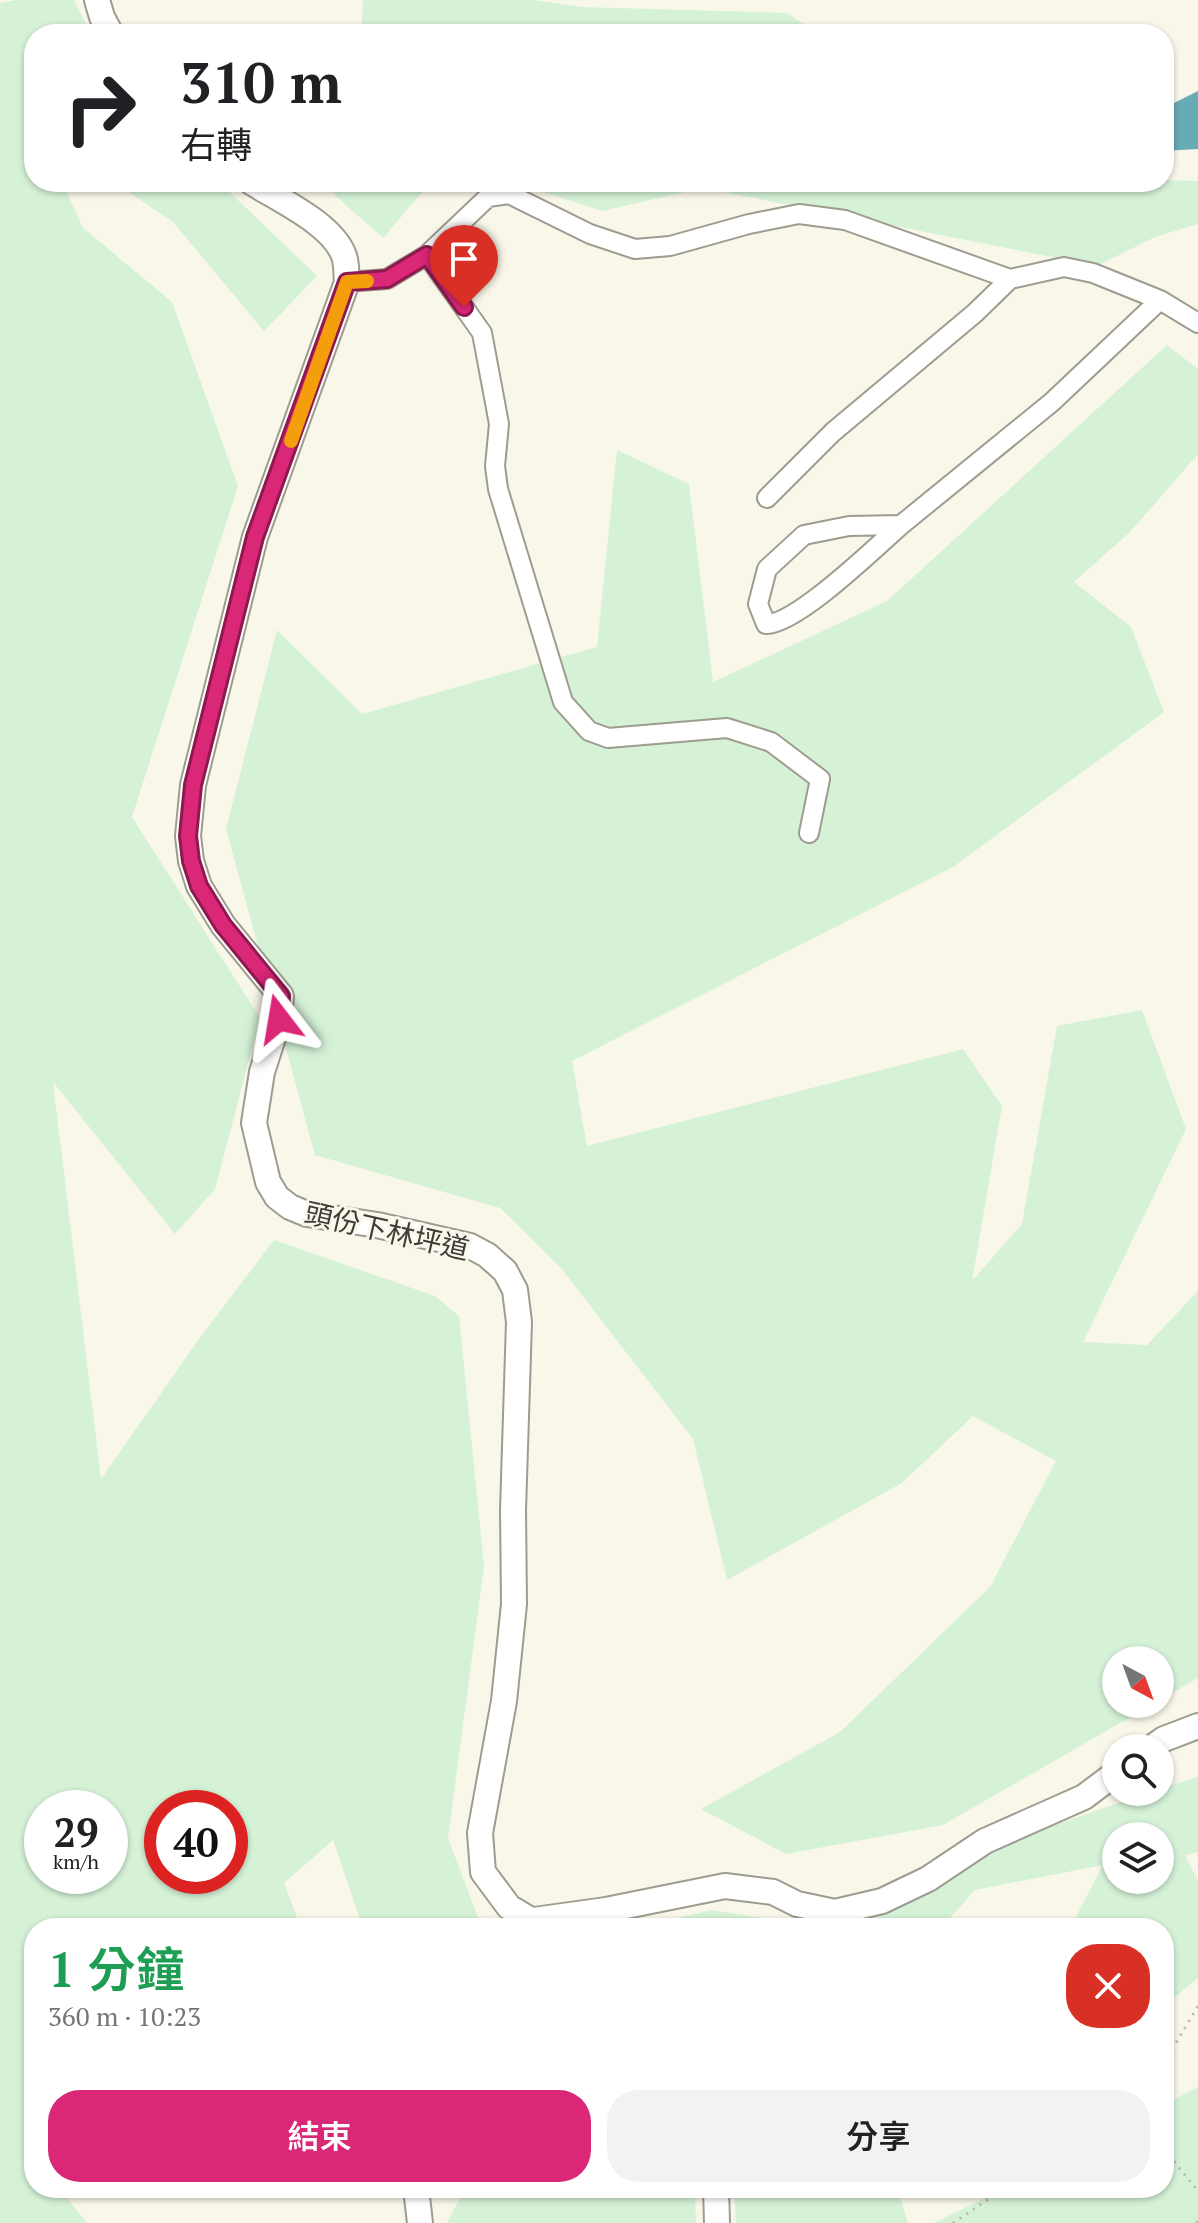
<!DOCTYPE html>
<html lang="zh-TW">
<head>
<meta charset="utf-8">
<style>
	body { margin:0; font-family:"PT Serif","Noto Sans TC",serif; background:#f2f2f2; color:#202124; height:100vh; display:flex; flex-direction:column; font-size:30px; white-space:nowrap }
	* { box-sizing:border-box; margin:0 }
	p { font-size:26px; color:#757577 }
	.icon { flex:none; width:44px; height:44px; fill:none; stroke:currentColor; stroke-width:2; stroke-linecap:round; stroke-linejoin:round }
	.map { position:relative; flex:1; overflow:hidden }
	.sheet { position:absolute; left:24px; top:1918px; width:1150px; height:280px; display:flex; flex-direction:column; background:#fff; border-radius:32px; box-shadow:0 2px 6px #0004 }
	.sheet>* { flex:none }
	.top-card { position:absolute; left:24px; top:24px; width:1150px; height:168px; border-radius:32px; box-shadow:0 2px 6px #0004; background:#fff; color:#202124; overflow:hidden }
	.needle { width:52px; rotate:139deg }
	.tools { position:absolute; left:1102px; top:1646px; display:grid; gap:16px }
	.tools a { display:grid; place-items:center; width:72px; height:72px; border-radius:50%; background:#fff; box-shadow:0 2px 6px #0004; font-size:40px }
	.speed { position:absolute; left:24px; top:1790px; display:flex; gap:16px; font-size:40px; font-weight:700; text-align:center }
	.speed>* { display:grid; place-content:center; width:104px; height:104px; border-radius:50%; background:#fff; box-shadow:0 2px 6px #0004; line-height:1 }
	.speed small { font-size:20px; font-weight:400 }
	.speed .limit { border:12px solid #d22; background:#fff; color:#111 }
	.pin { position:absolute; display:grid; place-items:center; width:68px; height:68px; color:#fff; margin:-82px -34px; border-radius:50% 50% 50% 0; rotate:-45deg; box-shadow:0 0 8px #0007 }
	.pin .icon { rotate:45deg }
	.me { position:absolute; width:88px; margin:-44px; rotate:346deg; stroke-linejoin:round; filter:drop-shadow(0 0 6px #0008) }
	.turn { display:flex; align-items:center; gap:28px; height:168px; padding:0 24px; font-size:36px }
	.turn .icon { width:104px; height:104px; stroke-width:2.5 }
	.turn b { display:block; font-size:56px; line-height:68px }
	.round { display:grid; place-items:center; flex:none; width:84px; height:84px; border-radius:32px; background:#f2f2f2 }
	.head { display:flex; align-items:center; justify-content:space-between; height:136px; padding:0 24px }
	h1 { font-size:48px; font-weight:600; line-height:60px; color:#1e9e55 }
	.button { display:flex; gap:16px; margin-top:auto; padding:16px 24px }
	.button a { flex:1; height:92px; border-radius:32px; background:#db2777; color:#fff; font-size:32px; font-weight:600; line-height:92px; text-align:center }
	.button a+a { background:#f2f2f2; color:#202124 }
	.map>svg:first-child { display:block }
	.green { fill:#d5f2d7; fill-rule:evenodd }
	.water { fill:#67abb4 }
	.lines { fill:none; stroke-linecap:round; stroke-linejoin:round }
	.minor-casing { stroke:#9e9c8f; stroke-width:22 }
	.tertiary-casing { stroke:#9e9c8f; stroke-width:28 }
	.path { stroke:#bbb9ae; stroke-width:3; stroke-dasharray:2 6; stroke-linecap:butt }
	.minor { stroke:#fff; stroke-width:18 }
	.tertiary { stroke:#fff; stroke-width:24 }
	.route-casing { stroke:#8e194d; stroke-width:20 }
	.route { stroke:#db2777; stroke-width:14 }
	.slow { stroke:#f59e0b; stroke-width:14 }
	.labels { text-anchor:middle; stroke-width:6; stroke-linejoin:round; paint-order:stroke }
	.street-label { font-size:28px; fill:#3d3c37; stroke:#f9f7e9 }
</style>
</head>
<body>
<div class="map">
<svg width="1198" height="2223" viewBox="0 0 1198 2223">
	<rect width="100%" height="100%" fill="#f9f7e9"/>
	<path class="green" d="M16,0H74L91,34H34V182H62L83,228L172,302L238,486L132,817L260,1018L215,1189L175,1234L53,1082L101,1479L199,1339L274,1240L435,1296L459,1316L484,1566L448,1838L482,1928H363L333,1840L284,1883L301,1928H34V2188H63L61,2190L87,2223H0V3ZM42,1808H110V1876H42ZM162,1808H230V1876H162Z
		M363,0H533L582,7L787,13L818,34H361Z
		M1164,180L1198,181V224L1155,237L1097,266L703,188L602,211L513,182H1164Z
		M114,182H219L317,276L264,331L173,222Z
		M320,182H431L383,238Z
		M1167,345L1198,369V454L1130,532L1074,582L1131,627L1164,712L953,867L572,1061L587,1146L963,1049L1002,1106L972,1281L1022,1224L1057,1026L1142,1010L1186,1129L1083,1342L1147,1345L1198,1291V1678L1160,1700V1660H1116V1704H1153L943,1825L786,1854L701,1809L840,1732L990,1587L1056,1461L973,1416L902,1483L727,1580L693,1439L561,1268L500,1208L315,1155L226,829L277,630L362,714L597,647L617,450L689,484L713,682L887,601Z
		M1198,1777V1852L1185,1855L1198,1881V1978L1164,2006V1928H1070L1103,1865L975,1890L941,1928H840L1029,1834L1150,1792H1160V1789ZM1116,1836H1160V1880H1116Z
		M711,1910L826,1928H635Z
		M1198,2087V2223H934L1005,2188H1164V2105Z
		M465,2188H695L696,2223H447Z
		M734,2188H897L908,2223H736Z"/>
	<path class="water" d="M1198,91V149L1164,151V108Z"/>
	<g class="lines">
		<g class="minor-casing">
			<path id="minor" d="M427,255L482,333L499,424L495,466L498,489L563,702L589,731L608,738L727,728L771,742L820,779L809,833
				M347,282L387,279L427,255L488,197L509,194L590,234L635,249L670,246L749,224L799,214L845,220L1010,279L1064,267L1093,273L1160,300L1198,323
				M767,498L833,432L975,313L1010,279
				M901,525C876,547 796,625 766,624L758,604L767,569L804,535L849,526L901,525L1052,402L1160,300"/>
		</g>
		<g class="tertiary-casing">
			<path id="tertiary" d="M97,0L102,17L111,34
				M251,182C279,200 333,224 344,256C347,264 346,274 347,282L255,537L193,785L188,836L191,861L199,886L223,925L281,996L279,1019L262,1072L254,1123L268,1182L277,1197L290,1207L307,1214L377,1225L470,1246L487,1255L505,1271L515,1290L519,1322L513,1510L514,1604L504,1701L480,1833L483,1872L509,1907L544,1928
				M1151,1748L1164,1739L1198,1726
				M529,1926L534,1920L606,1910L725,1886L773,1892L797,1904L835,1912L882,1901L928,1879L985,1841L1084,1797L1116,1773
				M416,2188L420,2223
				M716,2188L717,2223"/>
		</g>
		<path class="path" d="M1164,2063L1198,2006
			M1164,2149L1198,2191
			M953,2223L1005,2188
			M1197,2223L1198,2216"/>
		<use href="#minor" class="minor"/>
		<use href="#tertiary" class="tertiary"/>
	</g>
	<g class="lines">
		<g class="route-casing">
			<path id="route" d="M279,1019L281,996L223,925L199,886L191,861L188,836L193,785L255,537L347,282L387,279L427,255L464,307"/>
		</g>
		<use href="#route" class="route"/>
		<path class="slow" d="M291,441L347,282L367,281"/>
	</g>
	<g class="labels">
		<g class="street-label">
			<text transform="translate(387 1231) rotate(13)" y="10">頭份下林坪道</text>
		</g>
	</g>
</svg>
<div class="tools">
<a><svg class="needle" viewBox="-14 -14 28 28"><path d="M0-13l5 13h-10z" fill="#e53935"/><path d="M0 13l5-13h-10z" fill="#757577"/></svg></a>
<a><svg class="icon" aria-label="search" viewBox="0 0 24 24"><circle cx="10" cy="10" r="6"/><path d="M15 15l6 6"/></svg></a>
<a><svg class="icon" aria-label="layers" viewBox="0 0 24 24"><path d="M12 4l9 5-9 5-9-5zM3 14l9 5 9-5"/></svg></a>
</div>
<div class="speed"><div>29<small>km/h</small></div><div class="limit">40</div></div>
<div class="pin" style="left:464px;top:307px;background:#d93025"><svg class="icon" aria-label="arrive" viewBox="0 0 24 24"><path d="M6 21V4h12l-3 4 3 4H6"/></svg></div>
<svg class="me" style="left:279px;top:1019px" viewBox="-20 -20 40 40"><path d="M0-17L14 15 0 8-14 15z" fill="#db2777" stroke="#fff" stroke-width="4"/></svg>
<div class="top-card">
<div class="turn"><svg class="icon" aria-label="right" viewBox="0 0 24 24"><path d="M7 20v-9h11M14 6l5 5-5 5"/></svg><div><b>310 m</b>右轉</div></div>
</div>
<section class="sheet">
<div class="head"><div><h1>1 分鐘</h1><p>360 m · 10:23</p></div><a class="round" style="background:#d93025;color:#fff"><svg class="icon" aria-label="close" viewBox="0 0 24 24"><path d="M6 6l12 12M18 6L6 18"/></svg></a></div>
<div class="button"><a>結束</a><a>分享</a></div>
</section>
</div>
</body>
</html>
